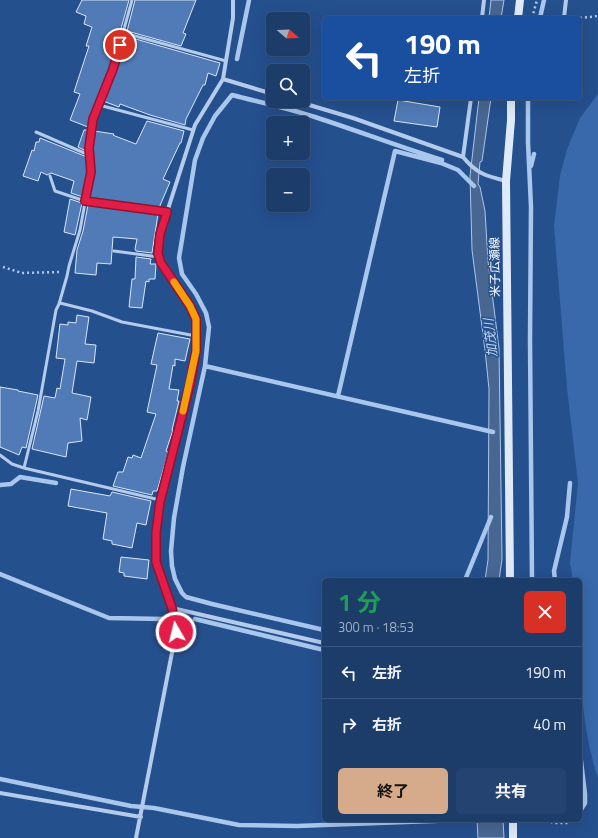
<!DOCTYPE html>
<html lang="ja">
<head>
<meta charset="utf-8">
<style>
	body { margin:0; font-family:"Titillium Web","Noto Sans JP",sans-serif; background:#254370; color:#f1f3f6; height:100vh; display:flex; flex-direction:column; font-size:15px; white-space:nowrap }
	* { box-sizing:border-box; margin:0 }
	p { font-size:13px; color:#a0adc1 }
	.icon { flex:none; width:22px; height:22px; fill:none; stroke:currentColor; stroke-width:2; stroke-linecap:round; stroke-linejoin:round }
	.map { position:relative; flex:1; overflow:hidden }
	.details { position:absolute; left:322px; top:578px; width:260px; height:244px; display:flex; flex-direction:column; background:#1c3c6a; border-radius:6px; box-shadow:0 4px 16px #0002,0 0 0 1px #3a567e }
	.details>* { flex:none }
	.guide { position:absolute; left:322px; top:16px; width:260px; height:84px; border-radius:6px; box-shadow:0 4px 16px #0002,0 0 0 1px #3a567e; background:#1a4fa0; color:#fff; overflow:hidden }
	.needle { width:26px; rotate:109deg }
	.fabs { position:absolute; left:266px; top:12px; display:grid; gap:8px }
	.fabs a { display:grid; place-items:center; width:44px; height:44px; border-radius:6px; background:#1c3c6a; box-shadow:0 4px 16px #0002,0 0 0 1px #3a567e; font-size:20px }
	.pin { position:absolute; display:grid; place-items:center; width:34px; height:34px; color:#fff; margin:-17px; border:2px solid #fff; border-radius:50%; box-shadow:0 1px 4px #0007 }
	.me { position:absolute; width:44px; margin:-22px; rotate:352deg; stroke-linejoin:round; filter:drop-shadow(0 0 3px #0008) }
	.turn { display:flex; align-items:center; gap:14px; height:84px; padding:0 16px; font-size:18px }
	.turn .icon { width:52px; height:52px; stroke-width:2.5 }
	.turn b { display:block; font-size:28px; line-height:34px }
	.round { display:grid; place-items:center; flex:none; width:42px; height:42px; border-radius:6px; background:#254370 }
	.head { display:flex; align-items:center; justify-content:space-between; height:68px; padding:0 16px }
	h1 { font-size:24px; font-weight:700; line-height:30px; color:#1e9e55 }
	.button { display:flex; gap:8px; margin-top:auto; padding:8px 16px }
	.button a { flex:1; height:46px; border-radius:6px; background:#d6ab8b; color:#111; font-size:16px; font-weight:700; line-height:46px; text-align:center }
	.button a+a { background:#254370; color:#f1f3f6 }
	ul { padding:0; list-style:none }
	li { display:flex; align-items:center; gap:12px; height:52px; padding:0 16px; border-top:1px solid #3a567e }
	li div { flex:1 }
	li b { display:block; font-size:15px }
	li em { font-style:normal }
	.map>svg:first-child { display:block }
	.green { fill:#3969aa }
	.water { fill:#486692; stroke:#a9c6ec }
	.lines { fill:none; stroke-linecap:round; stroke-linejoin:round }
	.stream { stroke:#a9c6ec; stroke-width:4.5 }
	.building { fill:#517bb6; stroke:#d9e6f8 }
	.path { stroke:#b4cbeb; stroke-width:2.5; stroke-dasharray:2 3; stroke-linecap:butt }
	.lane { stroke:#b4cbeb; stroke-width:3 }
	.street { stroke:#b4cbeb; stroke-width:4 }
	.secondary { stroke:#dfeaf9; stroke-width:8 }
	.route-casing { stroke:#92132f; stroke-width:10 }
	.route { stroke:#e11d48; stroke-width:7 }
	.slow { stroke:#f59e0b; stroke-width:7 }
	.labels { text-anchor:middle; stroke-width:3; stroke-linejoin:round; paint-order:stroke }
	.street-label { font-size:12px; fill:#fff; stroke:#25508e }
	.water-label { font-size:13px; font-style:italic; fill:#c0d6f2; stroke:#25508e }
</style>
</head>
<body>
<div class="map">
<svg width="598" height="838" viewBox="0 0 598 838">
	<rect width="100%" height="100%" fill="#25508e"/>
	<path class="green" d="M598,94V778C577,716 580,645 580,580H573L570,563L578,483L567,388L554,226L560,176L567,149L580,118Z"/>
	<path class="water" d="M491,0H504L501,18H489Z
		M479,98H491L482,161L480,162L478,184L480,187L485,211L488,261L499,348L502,559L499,580H485L488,560L489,389L485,350L472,250L470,176Z
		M477,820H503L504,838H478Z"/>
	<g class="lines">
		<path class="stream" d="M540,18L544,0
			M237,59L249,0
			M528,98V142L531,207L530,340L532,580
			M531,166L534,154
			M205,366L493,432
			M338,396L395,151L441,163L458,170L474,186
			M0,485L11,484L20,477L56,483
			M0,574L109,618L164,619
			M465,580L491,517
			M555,580L554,571L567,517L570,483
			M195,619L324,650
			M324,630L212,604L186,597L182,593L175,579L172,566L171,551L174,518L183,467L205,366L209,327L206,313L196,294L182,274L179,258L195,160L203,138L215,116L232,95C259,102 287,108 315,117C358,131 400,147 442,160L441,163
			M580,753L585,794V803L580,811
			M0,779L131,806L154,808L239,825L297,826L460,820"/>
	</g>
	<path class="building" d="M82,0H129L110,68L90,118L88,127L70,120L80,94L74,92L89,46H86L92,27L84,24L86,16L76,12Z
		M135,0H196L183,33L186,34L181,46L127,31Z
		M125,36L220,63L216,76L208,73L205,85H203L186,119L185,125L150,115L120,104L119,107L103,101L116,70Z
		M398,100L440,107L437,127L394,121Z
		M147,121L184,131L181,143H180L163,179L170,182L159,208L89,199L94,172L92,148L94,131L114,134L113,135L115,136L136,144Z
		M84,130H88L86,151L78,147Z
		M40,138L87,157L88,172L83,197L71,193L74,181L51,173L47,175L41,172L38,181L23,176L31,153L32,150L34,151L36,142H39Z
		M70,199L82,203L75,235L64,232Z
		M88,205L158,214L152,253L136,251L135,249L137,239L113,237L111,264L97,263L96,275L75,273L77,250L83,231Z
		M136,257L151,259L150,264H156L155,279H149V282L146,281L142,308L129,307L132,279H135Z
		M77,315L89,317L85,344L96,345L94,363L77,361L72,393L91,397L87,420L80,418L82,441L68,443L66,457L32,449L44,396L55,398L57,388L60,389L65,359L56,358L60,324L68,325V322L76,323Z
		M158,333L190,339L185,361L175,359V366L173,365L169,389L179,390L177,401H179L172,430H173L166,451L168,452L167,457L157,491H153L152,495L113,486L118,472H123L128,457L132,458L133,455L141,458L156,414L147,412L157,365L151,364Z
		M0,387L18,390V391L38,395L26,448L22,447L19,455L0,447Z
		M71,489L110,496L112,492L151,501L146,525L137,523L132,548L112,544V541L103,539L107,513L68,506Z
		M121,557L149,560L147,579L124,576V573L119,572Z"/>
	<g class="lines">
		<path class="path" d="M532,18L537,0
			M580,18L598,16
			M3,267L22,273L59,272
			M546,820L554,823H568"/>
		<path class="lane" d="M124,33L226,61
			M99,105L193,130
			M36,132L89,155
			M50,176L55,191L91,203L167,212
			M114,251L159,257
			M60,303L92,311L122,322L196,336
			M0,455L12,464L24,468L160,500
			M24,468L38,411L56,310L59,304L67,276L69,266L80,230L84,208L91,172L89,148L93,119L113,69L132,0"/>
		<path class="street" d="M482,18L484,0
			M564,18L566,0
			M223,79L273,94
			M296,101L353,118L463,157C477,174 486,176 506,181
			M463,157L471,98
			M172,608L324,643
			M0,793L141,817
			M136,838L176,632L172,608L156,562V533L160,500L190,384L196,351V319L190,306L161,263L158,254L160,234L195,125L223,79L233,18V0"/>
		<path class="secondary" d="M518,18L520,0
			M510,580L506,181L511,120V98
			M513,820V838"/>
	</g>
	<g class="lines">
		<g class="route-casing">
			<path id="route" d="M120,45L113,69L93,119L89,148L91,172L85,201L167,212L160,234L158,254L161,263L190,306L196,319V351L190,384L160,502L156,533V562L172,608L176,632"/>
		</g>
		<use href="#route" class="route"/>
		<path class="slow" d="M174,282L190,306L196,319V351L183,411"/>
	</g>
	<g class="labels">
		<g class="street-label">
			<text transform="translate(495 267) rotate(-91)" y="4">米子広瀬線</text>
		</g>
		<g class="water-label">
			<text transform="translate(490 338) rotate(-96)" y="5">加茂川</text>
		</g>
	</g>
</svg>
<div class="fabs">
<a><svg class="needle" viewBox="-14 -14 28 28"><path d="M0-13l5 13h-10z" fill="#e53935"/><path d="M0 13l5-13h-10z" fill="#a0adc1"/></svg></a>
<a><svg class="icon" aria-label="search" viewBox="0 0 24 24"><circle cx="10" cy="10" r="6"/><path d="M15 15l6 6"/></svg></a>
<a>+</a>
<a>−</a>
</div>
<div class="pin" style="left:120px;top:45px;background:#d93025"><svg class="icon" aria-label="arrive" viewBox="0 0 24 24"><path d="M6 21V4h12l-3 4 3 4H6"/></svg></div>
<svg class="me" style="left:176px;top:632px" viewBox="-20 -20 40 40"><circle r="17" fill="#e11d48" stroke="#fff" stroke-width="3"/><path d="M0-11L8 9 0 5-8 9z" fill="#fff"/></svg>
<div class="guide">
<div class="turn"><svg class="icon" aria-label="left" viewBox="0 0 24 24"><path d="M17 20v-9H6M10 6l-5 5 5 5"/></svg><div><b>190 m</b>左折</div></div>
</div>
<section class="details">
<div class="head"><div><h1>1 分</h1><p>300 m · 18:53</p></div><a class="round" style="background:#d93025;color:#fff"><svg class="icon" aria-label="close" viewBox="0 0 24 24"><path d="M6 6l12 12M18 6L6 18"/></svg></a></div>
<ul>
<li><svg class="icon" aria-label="left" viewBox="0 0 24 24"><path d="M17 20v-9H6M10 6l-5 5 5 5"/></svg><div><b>左折</b></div><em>190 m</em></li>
<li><svg class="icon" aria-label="right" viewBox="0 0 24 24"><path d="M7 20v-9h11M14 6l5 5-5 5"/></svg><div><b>右折</b></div><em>40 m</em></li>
</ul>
<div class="button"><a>終了</a><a>共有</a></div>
</section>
</div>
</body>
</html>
